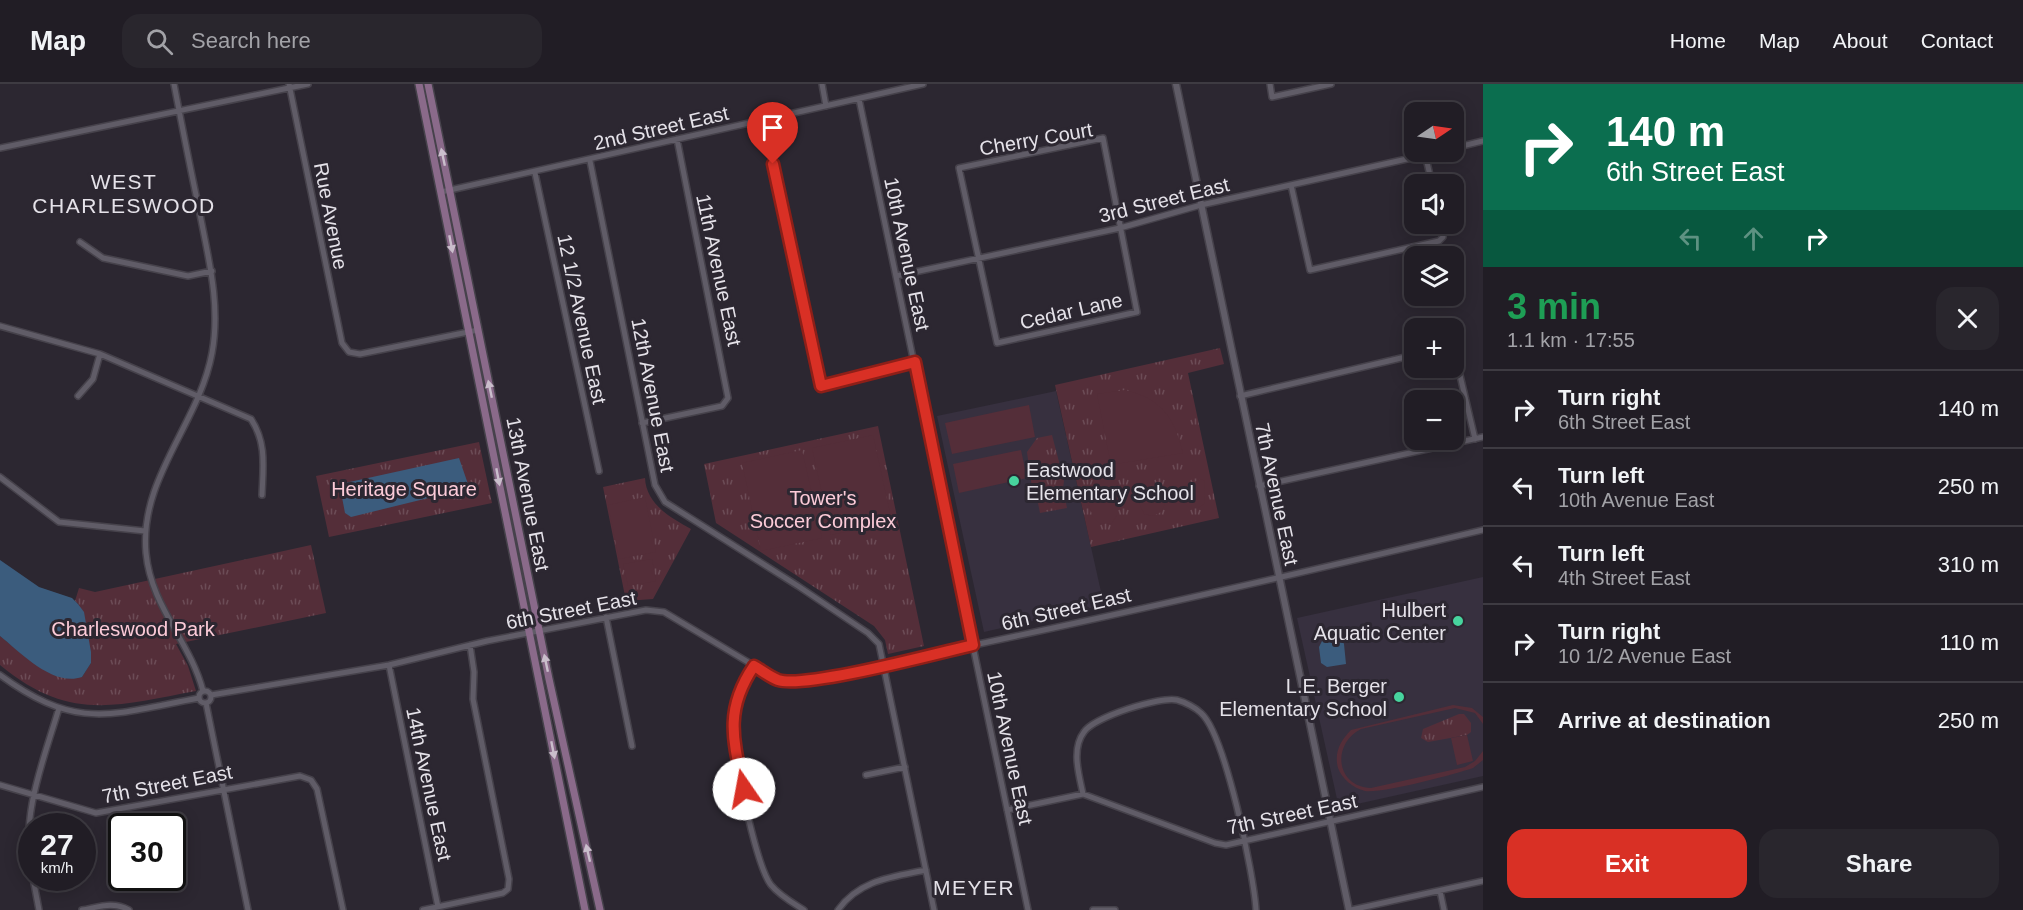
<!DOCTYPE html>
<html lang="en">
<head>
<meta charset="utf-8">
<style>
	body { margin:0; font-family:Helvetica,sans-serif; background:#29262d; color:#f1f3f6; height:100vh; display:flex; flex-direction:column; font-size:22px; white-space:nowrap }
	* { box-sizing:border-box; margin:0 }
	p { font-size:20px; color:#a2a2a7 }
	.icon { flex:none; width:33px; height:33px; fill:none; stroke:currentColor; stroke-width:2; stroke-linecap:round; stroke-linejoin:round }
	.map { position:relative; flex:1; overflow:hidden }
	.side { display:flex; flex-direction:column; background:#211d25; width:540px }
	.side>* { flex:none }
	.guide { background:#0b6e4f; color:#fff; overflow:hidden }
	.needle { width:39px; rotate:77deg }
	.buttons { position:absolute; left:1404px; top:18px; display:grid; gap:12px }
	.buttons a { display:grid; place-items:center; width:60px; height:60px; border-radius:12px; background:#211d25; box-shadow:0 3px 15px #0003,0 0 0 2px #3e3b42; font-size:30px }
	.speed { position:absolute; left:18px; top:729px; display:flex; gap:12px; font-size:30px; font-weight:700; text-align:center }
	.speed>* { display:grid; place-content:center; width:78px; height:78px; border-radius:50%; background:#211d25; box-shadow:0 3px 15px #0003,0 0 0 2px #3e3b42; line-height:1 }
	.speed small { font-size:15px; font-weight:400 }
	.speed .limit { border:3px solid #111; border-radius:9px; background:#fff; color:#111 }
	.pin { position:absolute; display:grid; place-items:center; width:51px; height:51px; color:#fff; margin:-62px -26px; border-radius:50% 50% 50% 0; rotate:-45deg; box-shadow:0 0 6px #0007 }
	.pin .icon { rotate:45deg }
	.me { position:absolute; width:66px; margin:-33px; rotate:348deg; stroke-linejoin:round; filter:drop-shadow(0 0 4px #0008) }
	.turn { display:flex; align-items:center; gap:21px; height:126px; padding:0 24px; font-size:27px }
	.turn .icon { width:78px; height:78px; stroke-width:2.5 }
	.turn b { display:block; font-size:42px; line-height:51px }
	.lanes { display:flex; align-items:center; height:57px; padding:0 24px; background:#0003; justify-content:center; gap:30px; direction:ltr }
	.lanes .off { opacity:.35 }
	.round { display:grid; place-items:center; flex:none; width:63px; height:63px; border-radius:18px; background:#29262d }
	.overview { display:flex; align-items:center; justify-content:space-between; height:102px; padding:0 24px }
	h1 { font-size:36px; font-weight:800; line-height:45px; color:#1e9e55 }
	.cta { display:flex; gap:12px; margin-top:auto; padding:12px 24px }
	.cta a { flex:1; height:69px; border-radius:18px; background:#d93025; color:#fff; font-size:24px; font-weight:800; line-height:69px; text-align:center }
	.cta a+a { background:#29262d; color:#f1f3f6 }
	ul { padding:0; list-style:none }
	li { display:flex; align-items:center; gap:18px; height:78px; padding:0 24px; border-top:2px solid #3e3b42 }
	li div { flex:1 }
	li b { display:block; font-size:22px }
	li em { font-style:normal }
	header { display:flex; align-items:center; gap:36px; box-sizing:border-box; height:84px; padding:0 30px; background:#211d25; border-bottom:2px solid #3e3b42 }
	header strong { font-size:28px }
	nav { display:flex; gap:33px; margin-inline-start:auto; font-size:21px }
	.search { width:420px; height:54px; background:#29262d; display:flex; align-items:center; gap:15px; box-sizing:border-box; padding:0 21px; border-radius:18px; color:#a2a2a7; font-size:22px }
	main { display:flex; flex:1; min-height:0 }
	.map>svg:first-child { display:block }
	.built { fill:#37303f }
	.grass { fill:url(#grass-tufts) }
	.garden { fill:#542e39 }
	.water { fill:#3b5c7d }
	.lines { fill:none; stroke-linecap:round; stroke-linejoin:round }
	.minor-casing { stroke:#46424b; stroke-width:8 }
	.tertiary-casing { stroke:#46424b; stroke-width:9 }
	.secondary-casing { stroke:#46424b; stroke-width:10 }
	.minor { stroke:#605c67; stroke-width:5 }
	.tertiary { stroke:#605c67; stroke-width:6 }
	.secondary { stroke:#8a6a8a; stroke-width:7 }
	.oneway { fill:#cabecc }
	.route-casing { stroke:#8d1f18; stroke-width:15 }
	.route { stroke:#d93025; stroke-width:10 }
	.poi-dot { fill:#47d49e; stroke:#2c2731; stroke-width:2 }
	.labels { text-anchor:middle; stroke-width:6; stroke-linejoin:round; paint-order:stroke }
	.street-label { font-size:20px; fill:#e5e2e9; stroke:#2c2731 }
	.poi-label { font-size:20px; fill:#e5e2e9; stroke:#2c2731; text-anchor:end }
	.park-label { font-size:20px; fill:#fccbd8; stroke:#2c2731 }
	.neighbourhood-label { font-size:21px; letter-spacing:1.5px; fill:#e5e2e9; stroke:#2c2731 }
</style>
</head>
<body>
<header>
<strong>Map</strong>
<div class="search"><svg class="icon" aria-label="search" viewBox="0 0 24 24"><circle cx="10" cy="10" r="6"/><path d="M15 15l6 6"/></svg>Search here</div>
<nav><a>Home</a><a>Map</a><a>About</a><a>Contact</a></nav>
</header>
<main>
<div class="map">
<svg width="1483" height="826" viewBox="0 0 1483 826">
	<defs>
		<pattern id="grass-tufts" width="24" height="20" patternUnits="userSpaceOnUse" patternTransform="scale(1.5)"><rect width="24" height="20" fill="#542e39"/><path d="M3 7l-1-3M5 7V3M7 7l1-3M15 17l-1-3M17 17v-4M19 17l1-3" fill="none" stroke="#6c4c56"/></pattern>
	</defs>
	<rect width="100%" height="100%" fill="#2c2731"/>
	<path class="built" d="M1056,307L1104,521L984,548L937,332Z
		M1483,493V692L1339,724L1297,534Z"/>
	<path class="grass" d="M1220,264L1224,280L1188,289L1219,434L1091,463L1055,301Z
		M878,342L924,562L888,570L885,556L874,542L716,439L704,380Z
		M1052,351L1064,397L1063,404L1067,424L1040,429L1036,409L1038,408L1032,404L1027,368L1037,354Z
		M479,358L492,419L329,453L316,392Z
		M645,394C646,420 671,434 691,445L653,515L626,517L603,403Z
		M311,461L326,529L176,560L188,582L196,607C115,622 69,638 0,581V552L28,575L82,593L91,579L78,520L75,517L79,504L95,508Z
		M1459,630H1464L1471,639V648L1467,651L1428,658L1421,654L1423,645Z"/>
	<path class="garden" d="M1125,306C1162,315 1174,333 1183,369L1116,380L1110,376L1097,310Z
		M1029,321L1035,353L952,370L945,339Z
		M873,351L892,438L831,451L812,364Z
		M802,366L822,454L761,467L742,379Z
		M1021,366L1027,394L959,409L953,380Z
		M1201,395L1205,397L1204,420L1198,424H1189L1178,413L1180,404Z
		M1138,406L1161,408L1165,420L1161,428L1153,432L1144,430L1135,410Z
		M645,413L656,468L619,475L608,421Z
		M1099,414L1114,417L1117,420V431L1112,439L1100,440L1093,433L1088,419L1091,415Z
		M652,475L656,497L628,502L623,480Z
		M1453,621L1472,624L1483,633V640L1475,629L1455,624L1361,645C1331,660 1336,703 1371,704L1465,683L1475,677L1483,667V676L1473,684C1456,690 1380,710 1365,707C1353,704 1342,695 1338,684C1334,669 1340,657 1351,646Z
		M1467,651L1473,677L1457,681L1451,654Z"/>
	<path class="water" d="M459,374L468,400L461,406L351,433L345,429L340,403L345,399Z
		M0,476L39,503L72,514L78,520L84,528L91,568V579L82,593C53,603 21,569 0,552Z
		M1333,546L1339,549L1344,560L1346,580L1327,583L1321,579L1319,563L1326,549Z"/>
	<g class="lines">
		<g class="minor-casing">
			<path id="minor" d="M174,0C182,42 190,83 199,125C208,173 221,220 212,269C199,340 139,394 146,469C151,523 190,557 203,607
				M289,0L342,259L349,268L360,270L478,246
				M822,0L826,22
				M1270,0L1272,13L1331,0
				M859,15L1028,826
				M764,36L821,301L915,278
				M1103,54L1137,228L997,259L959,84Z
				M0,64L308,0
				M1454,64L1483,57
				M1425,70L1432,100
				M590,77L655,401L665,418L798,502L868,549L879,560L934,826
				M535,89L599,387
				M1291,101L1310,186L1439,157L1443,153L1441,140
				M441,108L923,0
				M80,158L103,174L188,192L212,187
				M896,192L1120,144L1201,121L1438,68
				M0,242L100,270L251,335C267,359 263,384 262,411
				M1454,266L1475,355
				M78,312L93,295L100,270
				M1240,312L1414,271
				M642,339L722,322L728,314L677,55
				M0,393L59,438L145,447
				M1259,402L1483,353
				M606,533L632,662
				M389,581L438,823
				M754,582C743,598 733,617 732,637C731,663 756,782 771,801C780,812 793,819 804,826
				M0,591C78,648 112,630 199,614
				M199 613a6 6 0 1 1 12 0a6 6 0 1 1-12 0Z
				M211,611L389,581L487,557L646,526L664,528L778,596C837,601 915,573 974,561C1144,525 1314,486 1483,446
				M206,619L248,826
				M866,691L905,683
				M0,701L96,729L300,692L311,696L317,705L343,826
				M1083,710C1079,691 1071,665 1084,648C1094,633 1160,612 1177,616C1185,618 1196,624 1201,629C1225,650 1254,791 1256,826
				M1007,726L1083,710L1215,759L1226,761L1483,703
				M32,789C20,732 43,678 59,624
				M33,794L39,826
				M1440,807L1444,826
				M82,826C99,823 113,817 129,826
				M423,826L503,809L508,805L509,795L473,615L474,588L470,561
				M838,826C859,796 892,793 926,786
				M1093,826H1115
				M1351,826L1483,797"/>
		</g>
		<g class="tertiary-casing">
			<path id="tertiary" d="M1176,0L1349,826"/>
		</g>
		<g class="secondary-casing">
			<path id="secondary" d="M419,0L585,826
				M428,0L549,595L600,826"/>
		</g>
		<use href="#minor" class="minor"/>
		<use href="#tertiary" class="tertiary"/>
		<use href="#secondary" class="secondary"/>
	</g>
	<defs><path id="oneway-solid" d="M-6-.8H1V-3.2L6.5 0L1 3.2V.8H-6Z" transform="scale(1.5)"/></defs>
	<g class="oneway">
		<use href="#oneway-solid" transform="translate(443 73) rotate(-102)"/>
		<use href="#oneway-solid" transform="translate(451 160) rotate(79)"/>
		<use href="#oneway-solid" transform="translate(490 305) rotate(-102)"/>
		<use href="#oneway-solid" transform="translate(498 393) rotate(79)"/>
		<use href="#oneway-solid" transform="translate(546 579) rotate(-102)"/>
		<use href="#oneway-solid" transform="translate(553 666) rotate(79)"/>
		<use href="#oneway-solid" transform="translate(588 769) rotate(-103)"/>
	</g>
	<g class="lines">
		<g class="route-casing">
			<path id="route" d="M744,705C733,656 724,626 754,582C761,586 770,593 778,596C805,605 938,569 973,561L915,278L821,302L773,80"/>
		</g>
		<use href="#route" class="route"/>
	</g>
	<g class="poi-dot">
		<circle cx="1014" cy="397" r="6"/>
		<circle cx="1458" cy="537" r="6"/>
		<circle cx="1399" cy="613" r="6"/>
	</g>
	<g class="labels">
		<g class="street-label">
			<text transform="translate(661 44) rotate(-13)" y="7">2nd Street East</text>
			<text transform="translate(1036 55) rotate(-10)" y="7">Cherry Court</text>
			<text transform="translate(1164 116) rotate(-14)" y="7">3rd Street East</text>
			<text transform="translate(331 132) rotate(79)" y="7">Rue Avenue</text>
			<text transform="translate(907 170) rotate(78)" y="7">10th Avenue East</text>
			<text transform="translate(719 186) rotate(78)" y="7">11th Avenue East</text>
			<text transform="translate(1071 227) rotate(-13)" y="7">Cedar Lane</text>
			<text transform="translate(582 235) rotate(78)" y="7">12 1/2 Avenue East</text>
			<text transform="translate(653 311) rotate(79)" y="7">12th Avenue East</text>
			<text transform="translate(528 410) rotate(79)" y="7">13th Avenue East</text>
			<text transform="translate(1277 410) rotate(78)" y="7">7th Avenue East</text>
			<text transform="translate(1066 525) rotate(-13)" y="7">6th Street East</text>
			<text transform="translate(571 526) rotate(-11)" y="7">6th Street East</text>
			<text transform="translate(1010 664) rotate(78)" y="7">10th Avenue East</text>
			<text transform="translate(167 700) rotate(-11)" y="7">7th Street East</text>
			<text transform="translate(429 700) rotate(78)" y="7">14th Avenue East</text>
			<text transform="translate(1292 730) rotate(-12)" y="7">7th Street East</text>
		</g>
		<g class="poi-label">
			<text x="1026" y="393" text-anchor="start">Eastwood<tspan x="1026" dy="23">Elementary School</tspan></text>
			<text x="1446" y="533">Hulbert<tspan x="1446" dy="23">Aquatic Center</tspan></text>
			<text x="1387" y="609">L.E. Berger<tspan x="1387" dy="23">Elementary School</tspan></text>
		</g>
		<g class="park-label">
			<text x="404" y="412">Heritage Square</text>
			<text x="823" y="421">Tower's<tspan x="823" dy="23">Soccer Complex</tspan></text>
			<text x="133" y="552">Charleswood Park</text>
		</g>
		<g class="neighbourhood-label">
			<text x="124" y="105">WEST<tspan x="124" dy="24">CHARLESWOOD</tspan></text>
			<text x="974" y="811">MEYER</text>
		</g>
	</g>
</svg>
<div class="buttons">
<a><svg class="needle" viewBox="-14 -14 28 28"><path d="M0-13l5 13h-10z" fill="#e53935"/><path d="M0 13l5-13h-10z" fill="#a2a2a7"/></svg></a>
<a><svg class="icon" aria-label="sound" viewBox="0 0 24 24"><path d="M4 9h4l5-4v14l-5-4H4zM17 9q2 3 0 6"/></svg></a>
<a><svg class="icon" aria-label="layers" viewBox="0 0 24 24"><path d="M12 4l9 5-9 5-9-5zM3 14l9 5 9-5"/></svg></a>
<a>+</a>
<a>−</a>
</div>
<div class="speed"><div>27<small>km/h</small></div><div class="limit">30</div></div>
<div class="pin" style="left:773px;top:80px;background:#d93025"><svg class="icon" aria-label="arrive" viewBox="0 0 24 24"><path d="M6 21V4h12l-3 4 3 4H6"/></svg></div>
<svg class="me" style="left:744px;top:705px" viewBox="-20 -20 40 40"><circle r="19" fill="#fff"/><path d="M0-13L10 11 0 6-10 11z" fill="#d93025"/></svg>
</div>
<section class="side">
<div class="guide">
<div class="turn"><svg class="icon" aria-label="right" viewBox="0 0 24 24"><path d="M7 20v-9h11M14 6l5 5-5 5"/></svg><div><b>140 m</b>6th Street East</div></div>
<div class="lanes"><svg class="icon off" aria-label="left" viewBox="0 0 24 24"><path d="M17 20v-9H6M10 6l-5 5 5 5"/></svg><svg class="icon off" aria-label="ahead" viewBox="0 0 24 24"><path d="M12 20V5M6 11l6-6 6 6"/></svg><svg class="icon" aria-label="right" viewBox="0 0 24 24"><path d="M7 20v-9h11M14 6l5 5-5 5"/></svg></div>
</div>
<div class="overview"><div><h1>3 min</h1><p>1.1 km · 17:55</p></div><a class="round"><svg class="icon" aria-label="close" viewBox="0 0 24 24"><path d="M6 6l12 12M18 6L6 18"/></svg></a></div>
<ul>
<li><svg class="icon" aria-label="right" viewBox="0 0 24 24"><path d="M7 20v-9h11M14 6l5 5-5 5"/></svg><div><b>Turn right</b><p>6th Street East</p></div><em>140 m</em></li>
<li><svg class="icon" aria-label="left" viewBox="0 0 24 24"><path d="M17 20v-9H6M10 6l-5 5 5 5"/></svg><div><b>Turn left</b><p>10th Avenue East</p></div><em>250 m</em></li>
<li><svg class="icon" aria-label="left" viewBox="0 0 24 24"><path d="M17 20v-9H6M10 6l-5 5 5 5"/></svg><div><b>Turn left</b><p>4th Street East</p></div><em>310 m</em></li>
<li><svg class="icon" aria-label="right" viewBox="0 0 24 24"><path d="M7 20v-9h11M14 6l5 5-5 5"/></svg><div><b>Turn right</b><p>10 1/2 Avenue East</p></div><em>110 m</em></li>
<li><svg class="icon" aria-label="arrive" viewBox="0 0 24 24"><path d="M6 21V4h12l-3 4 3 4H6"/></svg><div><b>Arrive at destination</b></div><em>250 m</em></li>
</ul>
<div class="cta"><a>Exit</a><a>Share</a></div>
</section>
</main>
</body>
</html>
